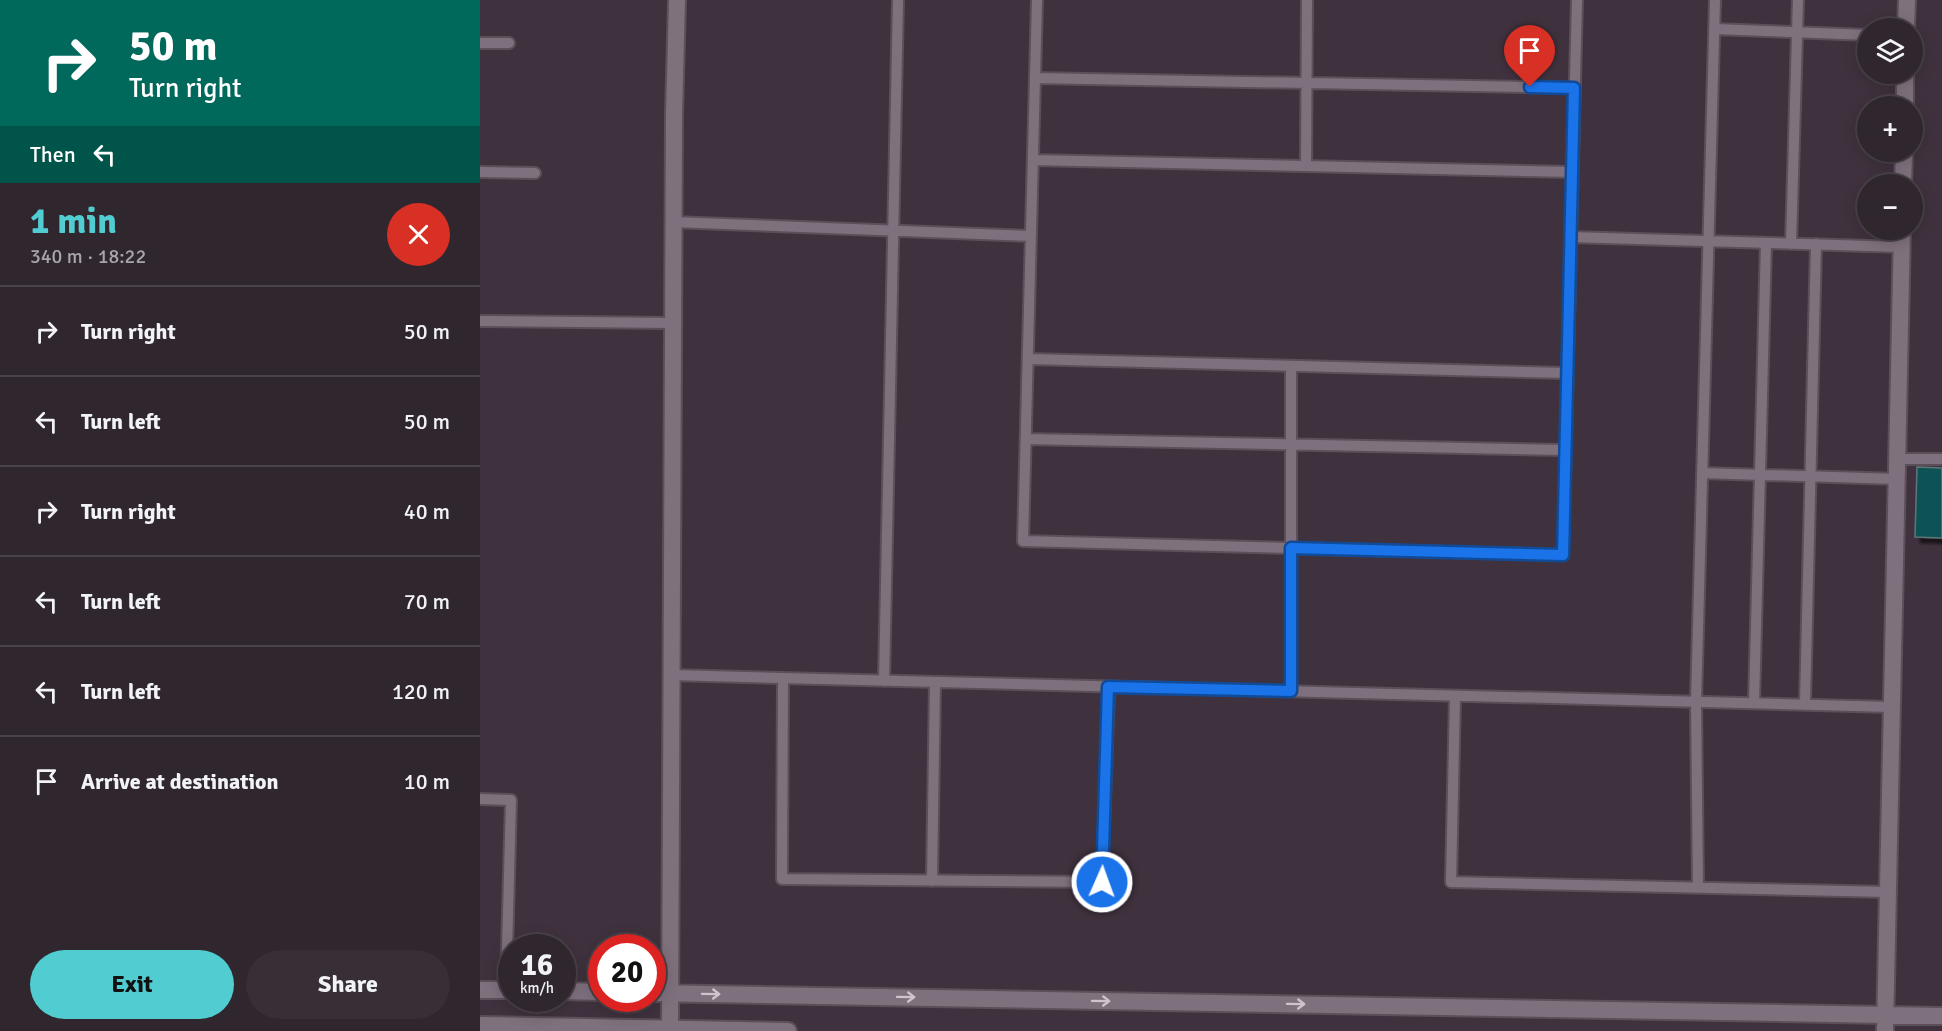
<!DOCTYPE html>
<html lang="en">
<head>
<meta charset="utf-8">
<style>
	body { margin:0; font-family:Signika,sans-serif; background:#372e36; color:#f1f3f6; height:100vh; display:flex; flex-direction:column; font-size:22px; white-space:nowrap }
	* { box-sizing:border-box; margin:0 }
	p { font-size:20px; color:#a7a5aa }
	.icon { flex:none; width:33px; height:33px; fill:none; stroke:currentColor; stroke-width:2; stroke-linecap:round; stroke-linejoin:round }
	.map { position:relative; flex:1; overflow:hidden }
	.sheet { display:flex; flex-direction:column; background:#2f262e; width:480px }
	.sheet>* { flex:none }
	.banner { background:#00695c; color:#fff; overflow:hidden }
	.fabs { position:absolute; left:1377px; top:18px; display:grid; gap:12px }
	.fabs a { display:grid; place-items:center; width:66px; height:66px; border-radius:50%; background:#2f262e; box-shadow:0 3px 15px #0003,0 0 0 2px #4a434a; font-size:30px }
	.speed { position:absolute; left:18px; top:934px; display:flex; gap:12px; font-size:30px; font-weight:700; text-align:center }
	.speed>* { display:grid; place-content:center; width:78px; height:78px; border-radius:50%; background:#2f262e; box-shadow:0 3px 15px #0003,0 0 0 2px #4a434a; line-height:1 }
	.speed small { font-size:15px; font-weight:400 }
	.speed .limit { border:9px solid #d22; background:#fff; color:#111 }
	.pin { position:absolute; display:grid; place-items:center; width:51px; height:51px; color:#fff; margin:-62px -26px; border-radius:50% 50% 50% 0; rotate:-45deg; box-shadow:0 0 6px #0007 }
	.pin .icon { rotate:45deg }
	.me { position:absolute; width:66px; margin:-33px; rotate:2deg; stroke-linejoin:round; filter:drop-shadow(0 0 4px #0008) }
	.turn { display:flex; align-items:center; gap:21px; height:126px; padding:0 30px; font-size:27px }
	.turn .icon { width:78px; height:78px; stroke-width:2.5 }
	.turn b { display:block; font-size:42px; line-height:51px }
	.then { display:flex; align-items:center; height:57px; padding:0 30px; background:#0003; gap:12px; font-size:22px }
	.round { display:grid; place-items:center; flex:none; width:63px; height:63px; border-radius:32px; background:#372e36 }
	.head { display:flex; align-items:center; justify-content:space-between; height:102px; padding:0 30px }
	h1 { font-size:36px; font-weight:700; line-height:45px; color:#51ccd1 }
	.button { display:flex; gap:12px; margin-top:auto; padding:12px 30px }
	.button a { flex:1; height:69px; border-radius:36px; background:#51ccd1; color:#111; font-size:24px; font-weight:700; line-height:69px; text-align:center }
	.button a+a { background:#372e36; color:#f1f3f6 }
	ul { padding:0; list-style:none }
	li { display:flex; align-items:center; gap:18px; height:90px; padding:0 30px; border-top:2px solid #4a434a }
	li div { flex:1 }
	li b { display:block; font-size:22px }
	li em { font-style:normal }
	main { display:flex; flex:1; min-height:0 }
	.map>svg:first-child { display:block }
	.building { fill:#085356; stroke:#5f7778; stroke-width:1.5; filter:url(#shadow) }
	.lines { fill:none; stroke-linecap:round; stroke-linejoin:round }
	.service-casing { stroke:#5b4f59; stroke-width:14 }
	.tertiary-casing { stroke:#5b4f59; stroke-width:20 }
	.service { stroke:#7f707d; stroke-width:10 }
	.tertiary { stroke:#7f707d; stroke-width:16 }
	.oneway { stroke:#cfc4cd }
	.route-casing { stroke:#114b97; stroke-width:15 }
	.route { stroke:#1a73e8; stroke-width:10 }
</style>
</head>
<body>
<main>
<section class="sheet">
<div class="banner">
<div class="turn"><svg class="icon" aria-label="right" viewBox="0 0 24 24"><path d="M7 20v-9h11M14 6l5 5-5 5"/></svg><div><b>50 m</b>Turn right</div></div>
<div class="then">Then<svg class="icon" aria-label="left" viewBox="0 0 24 24"><path d="M17 20v-9H6M10 6l-5 5 5 5"/></svg></div>
</div>
<div class="head"><div><h1>1 min</h1><p>340 m · 18:22</p></div><a class="round" style="background:#d93025;color:#fff"><svg class="icon" aria-label="close" viewBox="0 0 24 24"><path d="M6 6l12 12M18 6L6 18"/></svg></a></div>
<ul>
<li><svg class="icon" aria-label="right" viewBox="0 0 24 24"><path d="M7 20v-9h11M14 6l5 5-5 5"/></svg><div><b>Turn right</b></div><em>50 m</em></li>
<li><svg class="icon" aria-label="left" viewBox="0 0 24 24"><path d="M17 20v-9H6M10 6l-5 5 5 5"/></svg><div><b>Turn left</b></div><em>50 m</em></li>
<li><svg class="icon" aria-label="right" viewBox="0 0 24 24"><path d="M7 20v-9h11M14 6l5 5-5 5"/></svg><div><b>Turn right</b></div><em>40 m</em></li>
<li><svg class="icon" aria-label="left" viewBox="0 0 24 24"><path d="M17 20v-9H6M10 6l-5 5 5 5"/></svg><div><b>Turn left</b></div><em>70 m</em></li>
<li><svg class="icon" aria-label="left" viewBox="0 0 24 24"><path d="M17 20v-9H6M10 6l-5 5 5 5"/></svg><div><b>Turn left</b></div><em>120 m</em></li>
<li><svg class="icon" aria-label="arrive" viewBox="0 0 24 24"><path d="M6 21V4h12l-3 4 3 4H6"/></svg><div><b>Arrive at destination</b></div><em>10 m</em></li>
</ul>
<div class="button"><a>Exit</a><a>Share</a></div>
</section>
<div class="map">
<svg width="1462" height="1031" viewBox="0 0 1462 1031">
	<defs>
		<filter id="shadow"><feDropShadow dx="5.5" dy="5.5" stdDeviation="1.5" flood-color="#0009"/></filter>
	</defs>
	<rect width="100%" height="100%" fill="#3f323e"/>
	<path class="building" d="M1437,467L1462,468V538L1435,537Z"/>
	<g class="lines">
		<g class="service-casing">
			<path id="service" d="M557,0L543,541L1083,555L1097,0
				M1234,29L1388,35
				M0,43H29
				M555,78L1094,88
				M553,160L1092,172
				M826,166L827,0
				M0,172L55,173
				M193,222L551,236
				M1090,237L1422,247
				M1311,244L1318,0
				M0,321L193,323
				M548,359L1087,373
				M546,439L1085,450
				M1417,459H1462
				M1222,473L1417,479
				M191,675L1412,707
				M303,678L302,879L622,882L629,687
				M404,681L418,0
				M811,691V366
				M975,696L971,882L1408,892
				M1274,703L1286,243
				M1325,704L1336,244
				M0,799L31,800L26,990
				M452,881L455,682
				M1218,888L1216,702L1235,0"/>
		</g>
		<g class="tertiary-casing">
			<path id="tertiary" d="M1426,28L1427,0
				M1425,106V74
				M1423,184L1424,152
				M0,990H32
				M82,991L122,992
				M172,993L1462,1016
				M0,1025L308,1031
				M190,1031L194,115L197,0
				M1405,1031L1422,230"/>
		</g>
		<use href="#service" class="service"/>
		<use href="#tertiary" class="tertiary"/>
	</g>
	<defs><path id="oneway-shaft" d="M-6 0H5M1.5-3L5.5 0L1.5 3" fill="none" stroke-width="1.6" stroke-linecap="round" stroke-linejoin="round" transform="scale(1.5)"/></defs>
	<g class="oneway">
		<use href="#oneway-shaft" transform="translate(231 994) rotate(1)"/>
		<use href="#oneway-shaft" transform="translate(426 997) rotate(1)"/>
		<use href="#oneway-shaft" transform="translate(621 1001) rotate(1)"/>
		<use href="#oneway-shaft" transform="translate(816 1004) rotate(1)"/>
	</g>
	<g class="lines">
		<g class="route-casing">
			<path id="route" d="M622,882L628,687L811,691V548L1083,555L1094,88L1050,87"/>
		</g>
		<use href="#route" class="route"/>
	</g>
</svg>
<div class="fabs">
<a><svg class="icon" aria-label="layers" viewBox="0 0 24 24"><path d="M12 4l9 5-9 5-9-5zM3 14l9 5 9-5"/></svg></a>
<a>+</a>
<a>−</a>
</div>
<div class="speed"><div>16<small>km/h</small></div><div class="limit">20</div></div>
<div class="pin" style="left:1050px;top:87px;background:#d93025"><svg class="icon" aria-label="arrive" viewBox="0 0 24 24"><path d="M6 21V4h12l-3 4 3 4H6"/></svg></div>
<svg class="me" style="left:622px;top:882px" viewBox="-20 -20 40 40"><circle r="17" fill="#1a73e8" stroke="#fff" stroke-width="3"/><path d="M0-11L8 9 0 5-8 9z" fill="#fff"/></svg>
</div>
</main>
</body>
</html>
